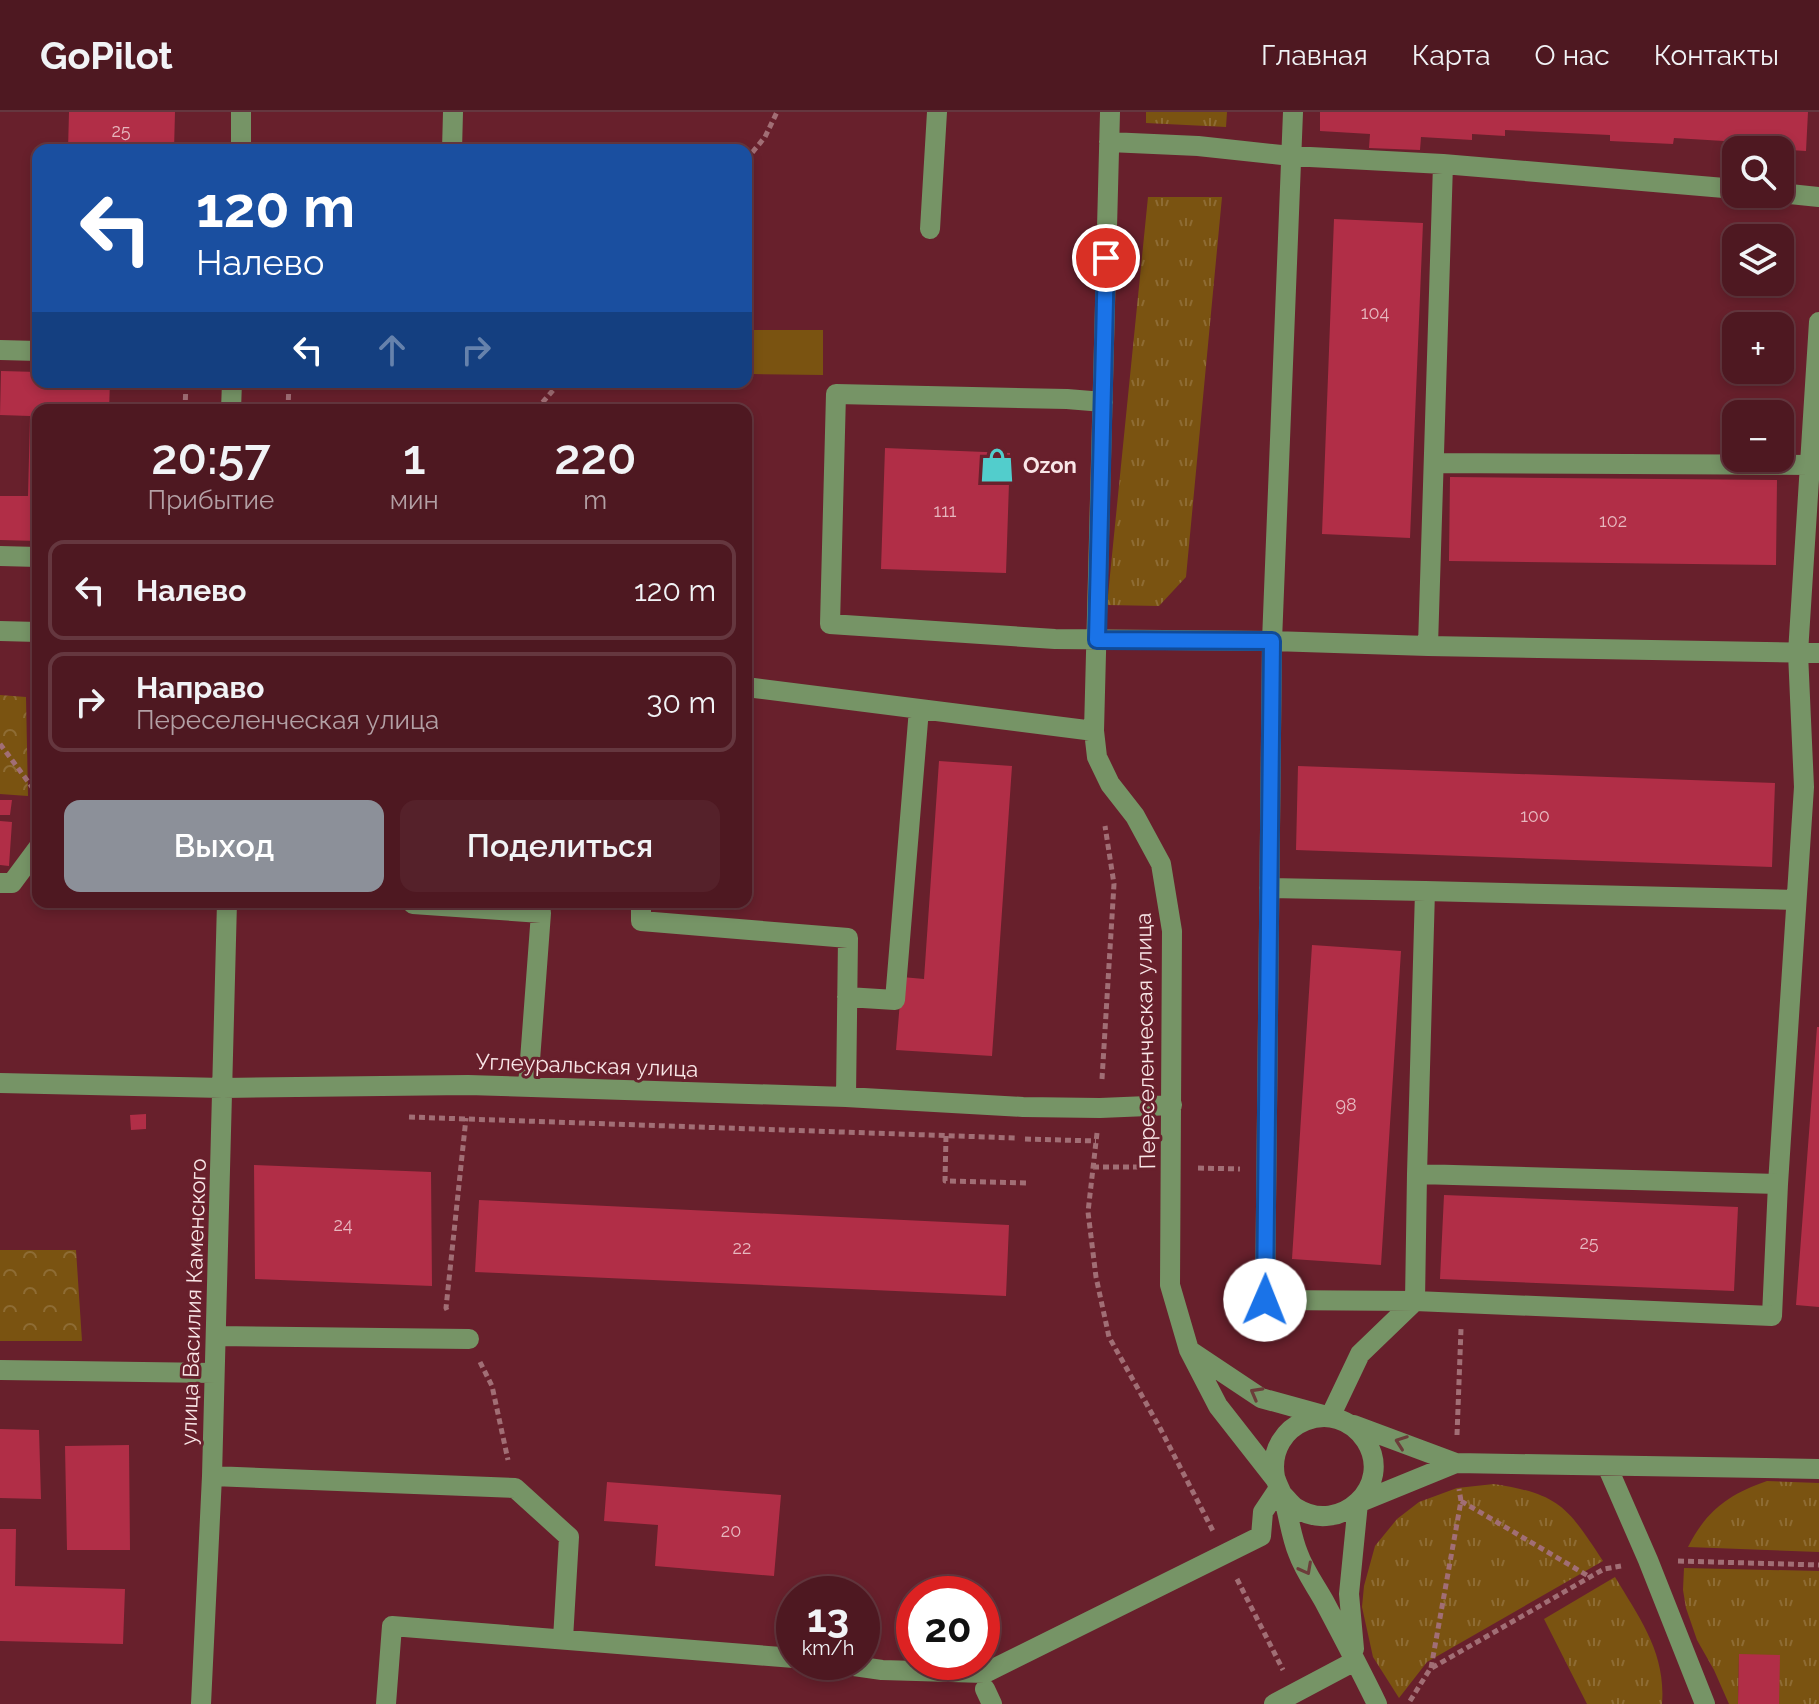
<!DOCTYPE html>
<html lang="ru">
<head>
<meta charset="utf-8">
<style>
	body { margin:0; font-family:Raleway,sans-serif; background:#55212a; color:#f1f3f6; height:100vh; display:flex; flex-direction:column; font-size:30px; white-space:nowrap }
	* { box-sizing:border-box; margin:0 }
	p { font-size:26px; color:#b3a0a5 }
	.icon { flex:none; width:44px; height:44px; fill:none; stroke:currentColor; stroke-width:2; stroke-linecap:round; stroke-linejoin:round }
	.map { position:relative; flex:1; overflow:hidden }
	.drawer { position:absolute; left:32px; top:292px; width:720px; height:504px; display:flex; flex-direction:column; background:#4e1821; border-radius:16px; box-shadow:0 4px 12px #0003,0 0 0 2px #65373f }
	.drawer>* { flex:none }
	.banner { position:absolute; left:32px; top:32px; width:720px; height:244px; border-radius:16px; box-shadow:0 4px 12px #0003,0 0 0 2px #65373f; background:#1a4fa0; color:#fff; overflow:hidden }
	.tools { position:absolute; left:1722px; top:24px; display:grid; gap:16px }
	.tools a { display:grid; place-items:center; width:72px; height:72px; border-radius:16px; background:#4e1821; box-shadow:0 4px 12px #0003,0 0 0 2px #65373f; font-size:40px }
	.speed { position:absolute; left:776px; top:1464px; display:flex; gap:16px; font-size:40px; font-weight:700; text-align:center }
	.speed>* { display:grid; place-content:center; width:104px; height:104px; border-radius:50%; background:#4e1821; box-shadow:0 4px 12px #0003,0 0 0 2px #65373f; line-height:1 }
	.speed small { font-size:20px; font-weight:400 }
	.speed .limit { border:12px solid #d22; background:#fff; color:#111 }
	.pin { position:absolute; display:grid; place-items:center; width:68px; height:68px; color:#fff; margin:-34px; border:4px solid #fff; border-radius:50%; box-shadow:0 2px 8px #0007 }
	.me { position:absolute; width:88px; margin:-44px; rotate:1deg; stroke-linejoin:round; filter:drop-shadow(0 0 6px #0008) }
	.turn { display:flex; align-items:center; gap:28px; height:168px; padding:0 32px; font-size:36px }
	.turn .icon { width:104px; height:104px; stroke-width:2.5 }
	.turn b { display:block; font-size:56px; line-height:68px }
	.lanes { display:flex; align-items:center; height:76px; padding:0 32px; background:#0003; justify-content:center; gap:40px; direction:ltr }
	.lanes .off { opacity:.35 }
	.eta { display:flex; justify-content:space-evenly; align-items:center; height:136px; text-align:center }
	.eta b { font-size:48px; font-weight:600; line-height:56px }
	.primary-button { display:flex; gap:16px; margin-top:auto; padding:16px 32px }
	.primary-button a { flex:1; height:92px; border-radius:16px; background:#8c9099; color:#fff; font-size:32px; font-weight:600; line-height:92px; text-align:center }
	.primary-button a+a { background:#55212a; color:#f1f3f6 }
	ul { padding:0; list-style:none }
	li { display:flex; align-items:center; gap:24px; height:100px; margin:0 16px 12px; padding:0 16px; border:4px solid #65373f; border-radius:16px }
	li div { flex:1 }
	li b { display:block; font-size:30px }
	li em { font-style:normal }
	header { display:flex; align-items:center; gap:48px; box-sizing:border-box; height:112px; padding:0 40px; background:#4e1821; border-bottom:2px solid #65373f }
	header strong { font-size:38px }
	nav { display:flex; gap:44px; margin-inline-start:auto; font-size:28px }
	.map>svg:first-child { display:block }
	.grass { fill:url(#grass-tufts) }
	.park { fill:url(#park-crowns) }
	.garden { fill:#7a5311 }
	.building { fill:#b12e47 }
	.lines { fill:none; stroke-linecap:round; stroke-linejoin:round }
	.path { stroke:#a16e75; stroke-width:5; stroke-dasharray:6 4; stroke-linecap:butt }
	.minor { stroke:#769466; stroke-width:20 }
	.oneway { stroke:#6c3d3a }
	.route-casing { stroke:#114b97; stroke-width:20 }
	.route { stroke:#1a73e8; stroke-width:14 }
	.labels { text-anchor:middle; stroke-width:6; stroke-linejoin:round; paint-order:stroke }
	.number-label { font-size:18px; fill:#e7b8bf }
	.poi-label { font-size:22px; font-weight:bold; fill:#f9e6e7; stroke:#68202c; text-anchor:start }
	.street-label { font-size:22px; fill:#f9e6e7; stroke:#68202c }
</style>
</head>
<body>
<header>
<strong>GoPilot</strong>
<nav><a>Главная</a><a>Карта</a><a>О нас</a><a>Контакты</a></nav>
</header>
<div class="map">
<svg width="1819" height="1592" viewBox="0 0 1819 1592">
	<defs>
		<pattern id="grass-tufts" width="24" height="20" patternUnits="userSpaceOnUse" patternTransform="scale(2)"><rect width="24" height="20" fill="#7a5311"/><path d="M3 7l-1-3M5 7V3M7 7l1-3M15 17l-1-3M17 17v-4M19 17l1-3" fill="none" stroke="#8e6c34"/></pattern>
		<pattern id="park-crowns" width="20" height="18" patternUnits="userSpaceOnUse" patternTransform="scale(2)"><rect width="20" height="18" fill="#7a5311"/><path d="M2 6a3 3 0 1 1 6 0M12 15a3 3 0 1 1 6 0" fill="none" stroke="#8e6c34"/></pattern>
	</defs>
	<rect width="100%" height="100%" fill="#68202c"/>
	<path class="grass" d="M1146,0H1227L1226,15L1146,11Z
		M1148,85H1222L1186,465L1159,494L1107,493Z
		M1767,1369L1819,1371V1440L1688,1435C1706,1399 1729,1382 1767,1369Z
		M1494,1372C1560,1382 1568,1396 1603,1449L1427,1550L1399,1586L1373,1545L1362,1495L1364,1474L1375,1434L1397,1407L1419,1390L1457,1376Z
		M1684,1456L1819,1459V1592H1779L1739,1543L1738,1592H1729L1714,1558L1697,1528L1686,1496L1683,1478Z
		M1615,1465C1640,1507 1666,1541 1662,1592H1587L1544,1507Z"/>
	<path class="park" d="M0,583L26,585L28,684L0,682Z
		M0,1138H76L82,1229H0Z"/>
	<path class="garden" d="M753,218H823V263L753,262Z"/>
	<path class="building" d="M69,0H175L174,38H68Z
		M1320,0H1808L1806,39L1773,37L1774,32L1674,26L1673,32L1610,29V23L1505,18V24L1472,22V28L1421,25L1420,38L1369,36L1370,22L1320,19Z
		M1334,107L1423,111L1410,426L1322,422Z
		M1,259L38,260V270H110L109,298H38V429L0,428V384H28L30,304L0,303Z
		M885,336L1010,341L1006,461L881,457Z
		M1450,365L1777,368L1776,453L1449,449Z
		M939,649L1012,654L992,944L896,938L902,865L924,867Z
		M1298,654L1775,671L1772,755L1296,738Z
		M0,688H12L10,703H0Z
		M0,709L12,710L9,754L0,753Z
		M1312,833L1401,839L1381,1153L1292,1147Z
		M1817,915H1819V1195L1796,1193Z
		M146,1002V1017L131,1018L130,1003Z
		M254,1053L431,1060L432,1174L255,1167Z
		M1444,1083L1738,1095L1734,1179L1440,1167Z
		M479,1088L1009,1113L1006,1184L475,1160Z
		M0,1317L39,1318L41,1387L0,1386Z
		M129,1333L130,1438H67L65,1334Z
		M607,1370L781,1383L774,1464L655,1454L658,1413L604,1409Z
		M0,1417H16L15,1474L125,1477L123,1532L0,1529Z
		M1739,1542L1780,1543L1779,1592H1738Z"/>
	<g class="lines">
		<path class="path" d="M746,48L765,25L777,0
			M185,298L186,270
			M288,298L289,270
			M536,298L560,270
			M0,632L38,683
			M1102,967L1114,772L1105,714
			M409,1005L1015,1026
			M1097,1021L1088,1100L1096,1165L1109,1225L1160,1316L1213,1419
			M946,1024L945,1069L1027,1071
			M1025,1027L1096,1029
			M1093,1055H1144
			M1198,1056L1240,1057
			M447,1198L446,1196L466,1006
			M480,1250L492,1274L508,1348
			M1457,1323L1461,1217
			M1461,1389L1590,1465
			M1678,1449L1819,1453
			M1237,1467L1283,1558
			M1431,1556L1461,1389L1459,1377
			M1410,1589L1430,1557L1604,1457L1621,1454"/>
		<path class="minor" d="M1110,0L1094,619L1097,645L1110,672L1135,704L1161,752L1172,819L1170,1173L1189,1238L1218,1294L1276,1368
			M1293,0L1272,529L1265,1188L1415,1189L1772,1204L1778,1072L1804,675L1798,541L1819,210
			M1109,30L1198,34L1291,44L1443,52L1736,77
			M241,38V0
			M452,38L453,0
			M1780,81L1819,85
			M930,117L937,0
			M0,238L38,239
			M1103,290L1067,287L836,282L830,512L1055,527L1272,529L1428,534L1819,541
			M231,298L232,270
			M1434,351L1810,353
			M0,444L38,445
			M0,519L38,520
			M1428,534L1443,52
			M746,575L1094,619
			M0,771H12L38,736
			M1269,776L1425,779
			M413,790V792L541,801L528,975
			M641,790V809L848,826L846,985
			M847,885L895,888L919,597
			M0,971L223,976L468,973L846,985L1023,995L1100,996L1172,993
			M1778,1072L1417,1062L1425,779L1796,788
			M216,1224L469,1227
			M1192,1240L1261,1286L1330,1305L1360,1242L1415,1189L1417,1062
			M0,1258L214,1261
			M1354,1313L1456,1351L1819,1357
			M1607,1354L1648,1448L1705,1592
			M212,1364L515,1376L569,1425L563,1527
			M1283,1383C1287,1387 1291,1393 1296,1396C1340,1424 1394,1374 1366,1329C1336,1282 1265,1310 1275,1365C1277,1373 1282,1380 1284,1388C1289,1405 1291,1424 1298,1441C1304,1458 1315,1473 1324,1489C1342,1523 1360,1557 1377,1592
			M1354,1537L1349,1482L1358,1391L1456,1351
			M826,1550L882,1558L985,1561L1261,1424L1263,1400L1279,1376
			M985,1577L992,1592
			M201,1592L212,1364L227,790
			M386,1592L392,1514L794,1546
			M1274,1592L1355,1549"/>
	</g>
	<defs><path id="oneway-chevron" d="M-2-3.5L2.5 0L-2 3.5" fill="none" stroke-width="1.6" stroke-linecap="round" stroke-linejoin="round" transform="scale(2)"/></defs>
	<g class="oneway">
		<use href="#oneway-chevron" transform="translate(1256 1281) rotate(-151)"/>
		<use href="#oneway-chevron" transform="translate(1401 1330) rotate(-160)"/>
		<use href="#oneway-chevron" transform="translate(1306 1457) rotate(62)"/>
	</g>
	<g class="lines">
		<g class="route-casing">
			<path id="route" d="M1106,146L1097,528L1272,529L1265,1188"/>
		</g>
		<use href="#route" class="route"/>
	</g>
	<defs>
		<g id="shop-bare" transform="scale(2.76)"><path d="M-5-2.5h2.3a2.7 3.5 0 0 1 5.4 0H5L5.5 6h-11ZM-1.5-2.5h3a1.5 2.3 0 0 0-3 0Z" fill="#52cdcc" stroke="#68202c" stroke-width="2.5" paint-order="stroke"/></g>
	</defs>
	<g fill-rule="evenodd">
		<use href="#shop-bare" x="997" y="353"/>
	</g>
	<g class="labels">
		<g class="number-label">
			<text x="121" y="25">25</text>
			<text x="1375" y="207">104</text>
			<text x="945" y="405">111</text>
			<text x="1613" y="415">102</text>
			<text x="1535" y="710">100</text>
			<text x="1346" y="999">98</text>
			<text x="343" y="1119">24</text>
			<text x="1589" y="1137">25</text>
			<text x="742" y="1142">22</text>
			<text x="731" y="1425">20</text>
		</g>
		<g class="poi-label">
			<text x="1023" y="361">Ozon</text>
		</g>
		<g class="street-label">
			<text transform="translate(1145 929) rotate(-91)" y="8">Переселенческая улица</text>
			<text transform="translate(587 953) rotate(2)" y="8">Углеуральская улица</text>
			<text transform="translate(193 1190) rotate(-88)" y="8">улица Василия Каменского</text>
		</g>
	</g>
</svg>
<div class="tools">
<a><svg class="icon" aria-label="search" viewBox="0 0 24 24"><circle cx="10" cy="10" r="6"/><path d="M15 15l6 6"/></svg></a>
<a><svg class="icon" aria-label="layers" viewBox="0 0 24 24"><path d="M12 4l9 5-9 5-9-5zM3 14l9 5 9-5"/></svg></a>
<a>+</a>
<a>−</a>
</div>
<div class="speed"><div>13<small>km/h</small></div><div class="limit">20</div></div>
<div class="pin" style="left:1106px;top:146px;background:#d93025"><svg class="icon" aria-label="arrive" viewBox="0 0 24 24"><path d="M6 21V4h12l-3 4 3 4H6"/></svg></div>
<svg class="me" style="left:1265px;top:1188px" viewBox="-20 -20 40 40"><circle r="19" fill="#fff"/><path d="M0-13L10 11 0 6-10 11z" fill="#1a73e8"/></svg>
<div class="banner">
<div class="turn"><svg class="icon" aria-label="left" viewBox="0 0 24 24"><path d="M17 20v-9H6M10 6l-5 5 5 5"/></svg><div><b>120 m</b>Налево</div></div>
<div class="lanes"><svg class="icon" aria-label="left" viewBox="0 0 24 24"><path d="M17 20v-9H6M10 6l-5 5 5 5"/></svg><svg class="icon off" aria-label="ahead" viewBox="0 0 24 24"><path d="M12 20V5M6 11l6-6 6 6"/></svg><svg class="icon off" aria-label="right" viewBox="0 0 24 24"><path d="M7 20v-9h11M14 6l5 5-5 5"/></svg></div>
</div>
<section class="drawer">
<div class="eta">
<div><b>20:57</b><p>Прибытие</p></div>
<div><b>1</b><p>мин</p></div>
<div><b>220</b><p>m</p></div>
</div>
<ul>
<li><svg class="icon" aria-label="left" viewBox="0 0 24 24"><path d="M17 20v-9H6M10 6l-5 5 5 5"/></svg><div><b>Налево</b></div><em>120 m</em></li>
<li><svg class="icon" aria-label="right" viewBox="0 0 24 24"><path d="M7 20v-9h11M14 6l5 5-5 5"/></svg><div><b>Направо</b><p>Переселенческая улица</p></div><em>30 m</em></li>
</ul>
<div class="primary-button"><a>Выход</a><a>Поделиться</a></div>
</section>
</div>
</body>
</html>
